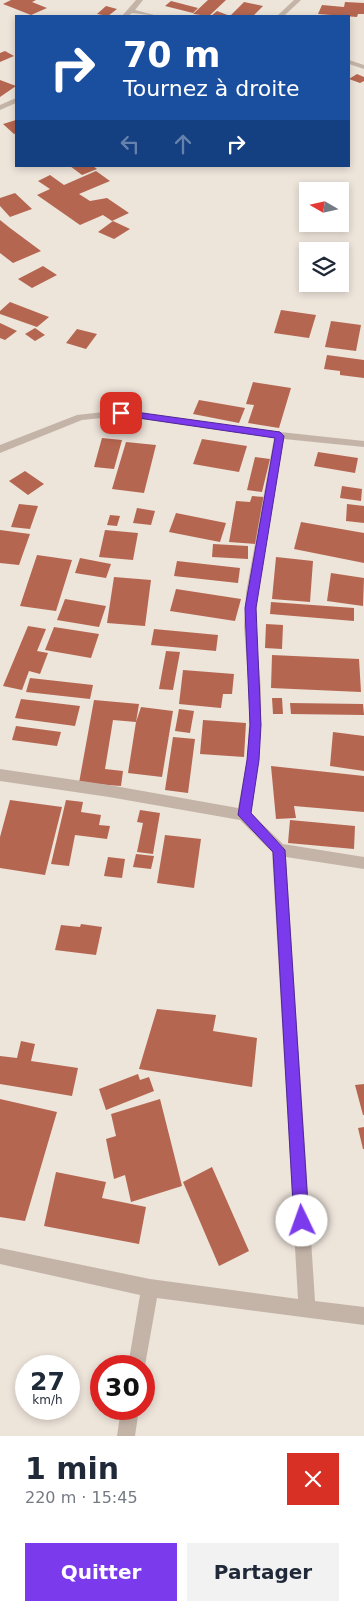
<!DOCTYPE html>
<html lang="fr">
<head>
<meta charset="utf-8">
<style>
	body { margin:0; font-family:"DejaVu Sans",sans-serif; background:#f2f2f3; color:#1f2937; height:100vh; display:flex; flex-direction:column; font-size:19px; white-space:nowrap }
	* { box-sizing:border-box; margin:0 }
	p { font-size:16px; color:#747a83 }
	.icon { flex:none; width:28px; height:28px; fill:none; stroke:currentColor; stroke-width:2; stroke-linecap:round; stroke-linejoin:round }
	.map { position:relative; height:1436px; overflow:hidden }
	.sheet { display:flex; flex-direction:column; background:#fff; flex:1 }
	.sheet>* { flex:none }
	.hud { position:absolute; left:15px; top:15px; width:335px; height:152px; border-radius:0px; box-shadow:0 2px 8px #0003; background:#1a4fa0; color:#fff; overflow:hidden }
	.needle { width:32px; rotate:279deg }
	.tools { position:absolute; left:299px; top:182px; display:grid; gap:10px }
	.tools a { display:grid; place-items:center; width:50px; height:50px; border-radius:0px; background:#fff; box-shadow:0 2px 8px #0003; font-size:25px }
	.speed { position:absolute; left:15px; top:1355px; display:flex; gap:10px; font-size:25px; font-weight:700; text-align:center }
	.speed>* { display:grid; place-content:center; width:65px; height:65px; border-radius:50%; background:#fff; box-shadow:0 2px 8px #0003; line-height:1 }
	.speed small { font-size:12px; font-weight:400 }
	.speed .limit { border:8px solid #d22; background:#fff; color:#111 }
	.pin { position:absolute; display:grid; place-items:center; width:42px; height:42px; color:#fff; margin:-21px; border-radius:10px; box-shadow:0 2px 8px #0006 }
	.me { position:absolute; width:55px; margin:-28px; rotate:357deg; stroke-linejoin:round; filter:drop-shadow(0 0 4px #0008) }
	.turn { display:flex; align-items:center; gap:18px; height:105px; padding:0 25px; font-size:22px }
	.turn .icon { width:65px; height:65px; stroke-width:2.5 }
	.turn b { display:block; font-size:35px; line-height:42px }
	.lanes { display:flex; align-items:center; height:48px; padding:0 25px; background:#0003; justify-content:center; gap:25px; direction:ltr }
	.lanes .off { opacity:.35 }
	.round { display:grid; place-items:center; flex:none; width:52px; height:52px; border-radius:0px; background:#f2f2f3 }
	.head { display:flex; align-items:center; justify-content:space-between; height:85px; padding:0 25px }
	h1 { font-size:30px; font-weight:800; line-height:38px }
	.action { display:flex; gap:10px; margin-top:auto; padding:10px 25px }
	.action a { flex:1; height:58px; border-radius:0px; background:#7c3aed; color:#fff; font-size:20px; font-weight:800; line-height:58px; text-align:center }
	.action a+a { background:#f2f2f3; color:#1f2937 }
	.map>svg:first-child { display:block }
	.building { fill:#b56650 }
	.lines { fill:none; stroke-linecap:round; stroke-linejoin:round }
	.minor { fill:#c4b4a8; fill-rule:evenodd }
	.route { fill:#7c3aed; stroke:#51269a }
</style>
</head>
<body>
<div class="map">
<svg width="364" height="1436" viewBox="0 0 364 1436">
	<rect width="100%" height="100%" fill="#ede4da"/>
	<path class="building" d="M11,0H36L32,2L47,8L31,15L3,4Z
		M208,0H226L209,16L193,14Z
		M171,1L198,8L193,13L165,6Z
		M244,2L263,6L253,16H211L217,11L230,16Z
		M345,2L364,3V14H358L357,17L318,14L322,5L344,7Z
		M106,6L117,9L108,16L97,14Z
		M5,51L14,56L0,62V53Z
		M357,74L364,77V81L360,83L349,79Z
		M0,80L16,86L0,97Z
		M16,120V133L14,134L3,124Z
		M70,166H93L97,169L82,175Z
		M96,171L110,181L79,194L90,201L107,198L129,213L112,221L103,215L80,225L37,195L50,189L38,181L50,175L64,185Z
		M15,193L32,209L10,217L0,206V198Z
		M0,220L10,228L41,251L13,263L0,253Z
		M113,221L130,229L114,239L98,232Z
		M43,266L57,275L32,288L18,279Z
		M10,302L49,317L37,327L0,314V311Z
		M281,310L316,315L309,338L274,333Z
		M331,321L361,325L356,351L325,347Z
		M0,323L17,331L5,340L0,338Z
		M35,328L45,335L35,341L25,334Z
		M77,329L97,334L86,349L66,343Z
		M327,355L364,360V378L340,375V371L324,369Z
		M253,382L291,388L279,428L248,423L254,405L246,404Z
		M199,400L245,408L239,423L193,414Z
		M102,438L122,440L114,469L94,467Z
		M202,439L247,446L239,472L193,464Z
		M126,442L156,445L144,493L112,489Z
		M318,452L358,458L355,473L314,466Z
		M255,457L270,459L262,492L247,490Z
		M25,471L44,484L28,495L9,481Z
		M342,486L362,489L361,501L340,498Z
		M252,496L264,497L256,544L229,542L236,501L250,502Z
		M19,504L38,506L30,529L11,527Z
		M347,504L364,506V523L346,521Z
		M137,508L155,511L151,525L133,523Z
		M176,513L226,523L220,542L169,532Z
		M110,515L120,516L117,526L107,525Z
		M301,522L364,533V563L294,549Z
		M0,530L30,534L19,565L0,563Z
		M105,530L138,533L133,560L99,557Z
		M213,544L248,546V559L212,557Z
		M37,555L72,560L56,611L20,606Z
		M276,557L313,561L310,602L272,599Z
		M80,558L111,564L106,578L75,573Z
		M177,561L240,568L238,583L174,576Z
		M331,573L364,578L363,606L327,601Z
		M114,577L151,580L145,626L107,623Z
		M176,589L241,599L235,621L170,611Z
		M65,599L106,606L99,627L57,620Z
		M271,602L354,608V621L270,614Z
		M266,624L283,625L282,649L265,648Z
		M28,626L46,629L37,651L48,653L40,674L29,671L22,690L3,686Z
		M54,627L99,634L91,658L45,650Z
		M154,629L218,635L216,651L151,645Z
		M166,651L180,652L173,690L159,689Z
		M272,655L359,659L361,692L271,688Z
		M183,670L234,674L232,694H223L221,708L179,704Z
		M30,678L93,685L90,699L26,692Z
		M272,698H282L283,714H273Z
		M21,699L80,706L75,726L15,718Z
		M94,700L139,704L136,722L141,707L173,711L162,777L128,773L136,722L113,720L105,769L123,771L121,786L79,783Z
		M290,703L363,704L364,715L291,714Z
		M179,709L194,711L190,733L175,731Z
		M203,720L246,723L244,757L200,754Z
		M16,726L61,732L57,746L12,740Z
		M333,732L364,736V771L330,766Z
		M173,737L195,739L188,793L165,790Z
		M271,766L364,776V812L294,806L296,818L276,819Z
		M10,800L62,807L45,875L0,868V837Z
		M66,800L83,802L81,812L101,815L99,825L110,826L107,839L75,835L69,866L51,864Z
		M140,810L160,813L153,854L137,852L143,823L137,822Z
		M290,820L355,826L354,849L288,843Z
		M165,835L201,839L194,888L157,883Z
		M136,854L154,856L151,869L133,867Z
		M108,857L125,859L122,878L104,876Z
		M81,924L102,927L96,955L55,950L61,925L80,927Z
		M157,1009L216,1015L213,1031L257,1038L252,1087L139,1069Z
		M21,1041L35,1044L31,1061L78,1068L72,1096L0,1084V1056L17,1058Z
		M138,1074L140,1080L149,1077L154,1091L106,1110L99,1089Z
		M364,1084V1115H363L355,1085Z
		M0,1099L57,1112L25,1221L0,1217Z
		M160,1099L182,1186L131,1202L125,1175L114,1179L106,1139L116,1136L111,1114Z
		M364,1127V1149H363L358,1128Z
		M212,1167L249,1251L219,1266L183,1182Z
		M56,1172L106,1182L102,1198L146,1207L139,1244L44,1226Z"/>
	<g class="lines">
		<path class="minor" d="M136,0H143L135,10L158,16L132,13L128,16H122Z
			M294,0H301L284,16H277Z
			M349,60L364,65V69L349,64Z
			M16,98V103L0,110V105Z
			M121,410L280,432L364,441V447L284,439C274,500 258,562 256,623C255,647 261,672 261,696C262,736 257,774 251,813L283,844L364,857V869L286,857L315,1301L364,1307V1325L157,1298L144,1371V1366H128L140,1295L0,1264V1248L150,1279L298,1299L272,852L240,820L109,797L0,781V769L109,785L238,808L247,759L249,725V693L244,626L246,593L274,438L121,416L82,420L0,453V445L77,415Z
			M121,1409H139L135,1436H117Z"/>
	</g>
	<path class="route" d="M121,410L280,432L284,436L256,608L261,725L259,760L251,813L285,850L309,1221L307,1227L302,1229L296,1227L294,1221L273,852L238,815L247,760L250,725L245,608L275,438L118,415V411Z"/>
</svg>
<div class="tools">
<a><svg class="needle" viewBox="-14 -14 28 28"><path d="M0-13l5 13h-10z" fill="#e53935"/><path d="M0 13l5-13h-10z" fill="#747a83"/></svg></a>
<a><svg class="icon" aria-label="layers" viewBox="0 0 24 24"><path d="M12 4l9 5-9 5-9-5zM3 14l9 5 9-5"/></svg></a>
</div>
<div class="speed"><div>27<small>km/h</small></div><div class="limit">30</div></div>
<div class="pin" style="left:121px;top:413px;background:#d93025"><svg class="icon" aria-label="arrive" viewBox="0 0 24 24"><path d="M6 21V4h12l-3 4 3 4H6"/></svg></div>
<svg class="me" style="left:302px;top:1221px" viewBox="-20 -20 40 40"><circle r="19" fill="#fff"/><path d="M0-13L10 11 0 6-10 11z" fill="#7c3aed"/></svg>
<div class="hud">
<div class="turn"><svg class="icon" aria-label="right" viewBox="0 0 24 24"><path d="M7 20v-9h11M14 6l5 5-5 5"/></svg><div><b>70 m</b>Tournez à droite</div></div>
<div class="lanes"><svg class="icon off" aria-label="left" viewBox="0 0 24 24"><path d="M17 20v-9H6M10 6l-5 5 5 5"/></svg><svg class="icon off" aria-label="ahead" viewBox="0 0 24 24"><path d="M12 20V5M6 11l6-6 6 6"/></svg><svg class="icon" aria-label="right" viewBox="0 0 24 24"><path d="M7 20v-9h11M14 6l5 5-5 5"/></svg></div>
</div>
</div>
<section class="sheet">
<div class="head"><div><h1>1 min</h1><p>220 m · 15:45</p></div><a class="round" style="background:#d93025;color:#fff"><svg class="icon" aria-label="close" viewBox="0 0 24 24"><path d="M6 6l12 12M18 6L6 18"/></svg></a></div>
<div class="action"><a>Quitter</a><a>Partager</a></div>
</section>
</body>
</html>
